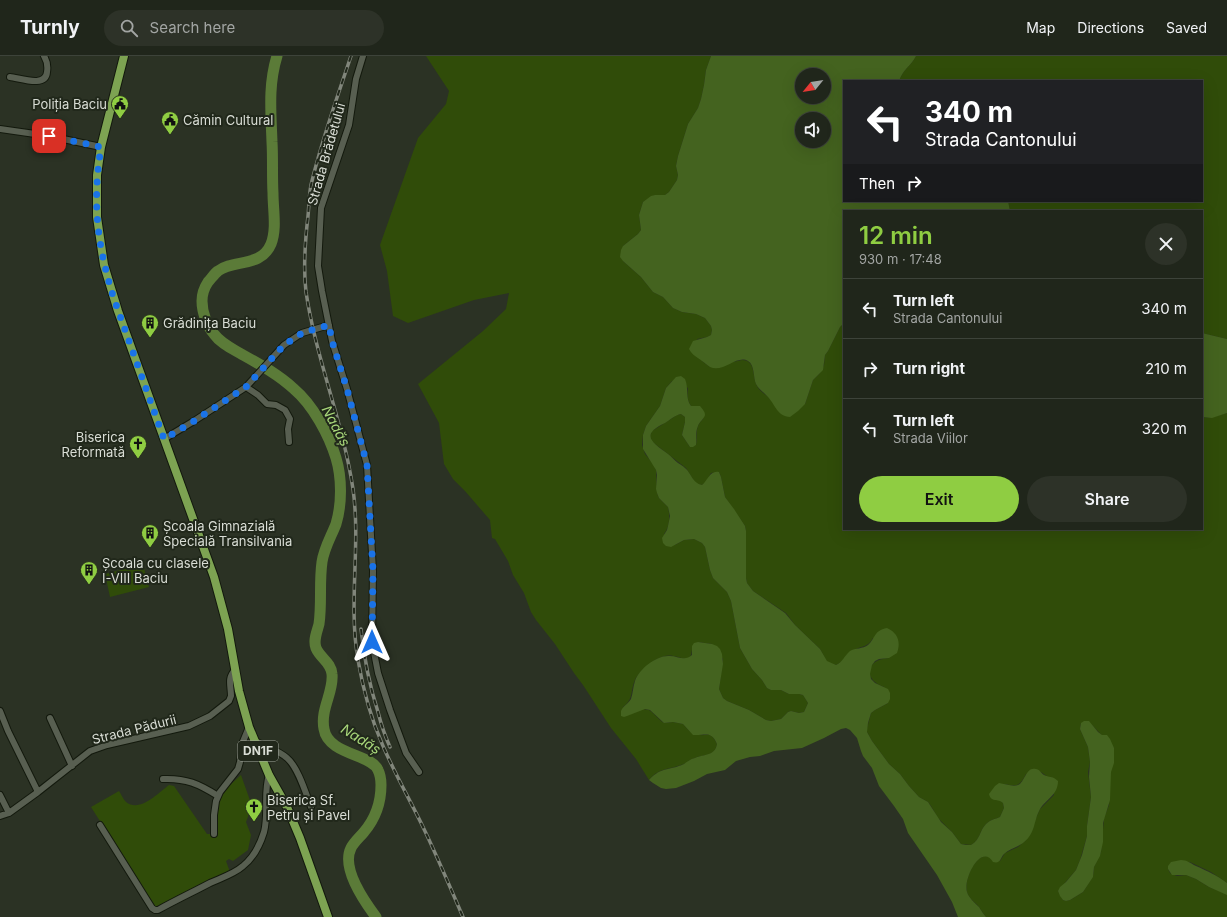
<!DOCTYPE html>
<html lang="en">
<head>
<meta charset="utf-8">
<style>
	body { margin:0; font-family:Inter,sans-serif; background:#2d3228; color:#f1f3f6; height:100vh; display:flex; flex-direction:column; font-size:15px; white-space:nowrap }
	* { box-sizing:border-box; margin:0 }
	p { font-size:13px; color:#a2a5a3 }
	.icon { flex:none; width:22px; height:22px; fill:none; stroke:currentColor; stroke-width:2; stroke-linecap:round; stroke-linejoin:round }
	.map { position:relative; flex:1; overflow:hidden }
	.panel { position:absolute; left:843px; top:154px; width:360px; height:320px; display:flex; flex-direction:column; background:#20261b; border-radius:0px; box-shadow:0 4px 16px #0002,0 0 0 1px #3d433a }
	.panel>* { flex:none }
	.top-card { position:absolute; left:843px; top:24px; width:360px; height:122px; border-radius:0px; box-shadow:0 4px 16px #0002,0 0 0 1px #3d433a; background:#202124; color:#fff; overflow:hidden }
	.needle { width:26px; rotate:240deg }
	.tools { position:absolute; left:795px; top:12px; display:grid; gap:8px }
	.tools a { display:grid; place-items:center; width:36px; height:36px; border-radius:50%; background:#20261b; box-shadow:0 4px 16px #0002,0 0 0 1px #3d433a; font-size:20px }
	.pin { position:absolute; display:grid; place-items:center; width:34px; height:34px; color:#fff; margin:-17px; border-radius:8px; box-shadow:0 2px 6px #0006 }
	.me { position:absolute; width:44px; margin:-22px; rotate:0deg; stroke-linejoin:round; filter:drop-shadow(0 0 3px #0008) }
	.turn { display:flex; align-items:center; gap:14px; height:84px; padding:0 16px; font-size:18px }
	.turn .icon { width:52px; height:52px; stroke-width:2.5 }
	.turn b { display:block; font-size:28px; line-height:34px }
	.then { display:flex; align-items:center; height:38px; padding:0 16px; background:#0003; gap:8px; font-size:15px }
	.round { display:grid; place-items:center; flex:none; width:42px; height:42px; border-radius:21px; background:#2d3228 }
	.head { display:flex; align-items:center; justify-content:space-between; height:68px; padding:0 16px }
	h1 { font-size:24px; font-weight:600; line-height:30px; color:#8fcd42 }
	.action { display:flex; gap:8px; margin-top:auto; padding:8px 16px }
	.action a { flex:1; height:46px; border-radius:24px; background:#8fcd42; color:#111; font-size:16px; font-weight:600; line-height:46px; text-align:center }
	.action a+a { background:#2d3228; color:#f1f3f6 }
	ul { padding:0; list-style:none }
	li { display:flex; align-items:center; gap:12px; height:60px; padding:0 16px; border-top:1px solid #3d433a }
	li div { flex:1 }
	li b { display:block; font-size:15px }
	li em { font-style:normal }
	header { display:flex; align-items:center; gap:24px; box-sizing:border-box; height:56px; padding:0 20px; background:#20261b; border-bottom:1px solid #3d433a }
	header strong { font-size:19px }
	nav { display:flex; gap:22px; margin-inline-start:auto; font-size:14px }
	.search { width:280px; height:36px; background:#2d3228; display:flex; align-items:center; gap:10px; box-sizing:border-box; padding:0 14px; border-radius:22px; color:#a2a5a3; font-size:15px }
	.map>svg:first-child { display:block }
	.green { fill:#304c09; fill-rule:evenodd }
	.forest { fill:#44631f; fill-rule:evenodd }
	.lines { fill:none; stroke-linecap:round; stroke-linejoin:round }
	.river { stroke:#5b7b38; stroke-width:11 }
	.minor-casing { stroke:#13190d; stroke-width:8 }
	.major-casing { stroke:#13190d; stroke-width:10 }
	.minor { stroke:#585f51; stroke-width:6 }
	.major { stroke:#7da352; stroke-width:8 }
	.rail-casing { stroke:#81867b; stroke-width:3.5 }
	.rail { stroke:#21281b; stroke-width:2; stroke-dasharray:6; stroke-linecap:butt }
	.route { stroke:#1a73e8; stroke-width:7; stroke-dasharray:0 12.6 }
	.labels { text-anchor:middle; stroke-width:4; stroke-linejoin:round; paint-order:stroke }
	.shield { fill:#21281b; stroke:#a2a79d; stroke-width:1 }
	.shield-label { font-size:12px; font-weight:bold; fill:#d9ddd5 }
	.poi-label { font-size:13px; fill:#d9ddd5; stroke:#21281b; text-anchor:start }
	.street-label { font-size:13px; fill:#d9ddd5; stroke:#21281b }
	.water-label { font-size:14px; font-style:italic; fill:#a8d77a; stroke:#21281b }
</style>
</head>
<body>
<header>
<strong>Turnly</strong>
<div class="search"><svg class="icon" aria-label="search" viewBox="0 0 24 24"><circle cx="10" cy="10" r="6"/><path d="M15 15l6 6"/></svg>Search here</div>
<nav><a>Map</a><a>Directions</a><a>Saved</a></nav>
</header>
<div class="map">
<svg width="1227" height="861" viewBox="0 0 1227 861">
	<rect width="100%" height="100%" fill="#2b3224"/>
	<path class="green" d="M426,0H711L706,14L704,29L701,43L698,52L688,68L678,100L676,110L678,119L677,124L669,136L665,139H655L643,146L639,159L641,174L638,178L623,190V205L641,221L653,236L663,241L673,252L682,256L696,258L705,262L711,270L712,274L711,279L707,281L697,283L702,305L710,311L742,304C756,304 752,320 757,330C760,336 767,339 771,344L805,348L813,324L820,317L824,309L825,299L828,295L840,271L844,267V473H1202V361C1211,363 1218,359 1227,357V827L1211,816L1190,806L1168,810V813L1170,817L1177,820L1186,819L1196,823L1209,831L1227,838V861H986C983,858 981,854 979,851C975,846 969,843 967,836C964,826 973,802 985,800C989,800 996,804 1000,805L1005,797L1018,791L1026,784L1040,753L1054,739L1052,721H1048L1041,716L1026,718C1020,730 1017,731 1004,728L1001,745L1003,747L1004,752L1000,761C995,763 990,764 986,768C979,775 981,783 971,789L961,788L952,776L938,762L931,750L928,746L919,741L909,730L900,718L889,708L872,685L867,676V672L871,657L875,654L888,647L884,631C862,623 866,603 889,602L873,582C867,592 863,589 854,594C846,597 844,606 836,609L827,606L820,593L795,569L786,557L753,535L747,527L746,522V475L745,470L725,441L721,421L719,416L711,417L706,426L702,429L697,428L694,425L686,412L655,388L652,385L650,380L652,375L677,359L681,358L685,361V366L682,379L690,391L696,389C698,379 694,371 703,363L700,351L691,350C687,344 687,339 688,332L672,325L666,332L660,350L646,370L643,379L642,389L645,398L654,409L656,414L657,437L659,442L668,451C670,460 670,470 664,478L675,489L684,484L694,483L702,487L705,491L710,514L713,522L727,536L731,545L740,592L752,613L762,624L767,632L771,634H781L789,638H799L803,639L808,647L804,656L799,657L791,655L788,656L781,663L771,665L766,664L749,654L727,645L723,642L719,633L723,603L712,588L698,586C696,589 693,591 692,594C691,597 692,600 688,602C683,604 678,600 673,600C664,598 654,604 647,610C643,613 637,619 635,624C630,635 634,643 623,651C627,652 647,653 649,654C654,657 658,663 664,667L673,666L683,668C687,672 689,676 695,678C706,682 710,673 717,688C715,701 704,698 695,702C690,703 686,708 681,709C667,714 659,712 649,724L636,703L611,672L583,629L574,617L555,588L536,564L531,556L524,537L513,519L508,505L495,483L492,482L490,464L465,435L453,423L444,408L439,367L418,328L483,275L506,253L509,237L474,244L408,267L393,260L387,215L380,189L418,82L446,48L449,35ZM1081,667L1092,669L1114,692L1110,720L1109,749L1104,762L1101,796L1094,811L1093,820L1083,836L1070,844L1066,845L1063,844L1058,835L1076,814L1080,804L1087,780V770L1091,741L1088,716L1090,706L1088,691L1080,673Z
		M916,0H1227V283L1202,277V155H1010L1008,145H1202V25H899C903,13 911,10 916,0Z
		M143,508L149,531L110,541L105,518Z
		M241,719L252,750L246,766L251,779L248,794L233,805L229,803L226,805L230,816L155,852L91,751L119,735C121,738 123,743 126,746C140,757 158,737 169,729L174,730L207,778H216L215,752L221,737Z"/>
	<path class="forest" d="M711,0H916C911,10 903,13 899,25H844V145H1008L1010,155H844V267L840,271L828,295L825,299L823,314L813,324L805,348L798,355L790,361C777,360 776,350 768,341C764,336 759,334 756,328C753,321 755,309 748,305C737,298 724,317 710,311C707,309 705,307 702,305C697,301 692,299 689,293L693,285L707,281L711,279L712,274L711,270L705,262L696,258L682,256L673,252L663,241L653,236L641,221L623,205L620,201L621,194L623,190L638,178L641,174L639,159L643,146L651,140L655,139H665L669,136L677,124L678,119L676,110L678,100L688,68L698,52L701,43L704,29L706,14ZM802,19H824V41H802ZM802,63H824V85H802Z
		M1202,277L1227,283V357L1212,362L1202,361Z
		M681,320L685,323C689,332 685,342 691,350H700C702,353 705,355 705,359C704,363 699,366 698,370C695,376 697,383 696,389L693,391H690L682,379L685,366V361L681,358C675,359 670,364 665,367C639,379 653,387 668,398C672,401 674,404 678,407C680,408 683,410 685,412C692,418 692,427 702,429C708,424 710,414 719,416L721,421L725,441L734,453L745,470L746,475V522L747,527L753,535L785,557L795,569L820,593L827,605L836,609C843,606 844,600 850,595C855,592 863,593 868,589C876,582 873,575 887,572C898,577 901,586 897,597L889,602L879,603L875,605L872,609L870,618L871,623L875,627L888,633L890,637V643L888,647L875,654L871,657L868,667L867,676L872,685L889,708L900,718L909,730L919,741L928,746L941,766L952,776L961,788L966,789H971C981,783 979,775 986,768C990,764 995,763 1000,761L1004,752L1003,747C998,742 991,747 989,738L995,730L999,727C1005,728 1013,731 1018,729C1025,726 1026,710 1036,713C1039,713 1041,717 1044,719C1049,722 1052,719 1058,725C1058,739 1046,743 1040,753C1033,766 1036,777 1023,787C1018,791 1009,793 1004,798C1000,802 1001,808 993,806C981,787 963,823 967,836C969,842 974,846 979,851C981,854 983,858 986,861H958L952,846L937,819L908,777L903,763L894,750L879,730L872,712L863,700L861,695L857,682L850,674L846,672L841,673L824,682L802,692L774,695L760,700L750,701L736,705L725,714L707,718L694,725L676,732L666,733L661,732L653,727L649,724C662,710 669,715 684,708C687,706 690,703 695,702C704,698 715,700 717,688C711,674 705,680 693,679L683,668L673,666L664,667L650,654L645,653L627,660L624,661L621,660V655C623,650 628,648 631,643C633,637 633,631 635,625C639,613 656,600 668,600C677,599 684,606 692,599V590L694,587L698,586L712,588L717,590L720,593L722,598L723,608L719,633L723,642L727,645L749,654L766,664L771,665L781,663L788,656L791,655L799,657L804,656L808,647L803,639L799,638H789L781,634H771L767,632L762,624L752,613L740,592L731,545L727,536L713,522L710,514L705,491L702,487L694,483L684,484L671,491L666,490L663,487L662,482L667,474L668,470L670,460L668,451L659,442L657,437L656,433L657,419L656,414L643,393V379L646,370L660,350L666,332L676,321Z
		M1084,665H1089L1098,676L1102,679H1107L1110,683L1114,692V707L1111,716L1110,744L1103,767V786L1100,800L1094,811L1093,821L1083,836L1070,844L1066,845L1063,844L1060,840L1058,835L1060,831L1066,826L1076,814L1082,799L1087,780V770L1091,741L1089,721L1090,706L1088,691L1080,673L1081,667Z
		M1181,804C1187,804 1190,807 1196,810C1207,815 1217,819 1227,827V839L1209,831L1196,823L1186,819H1172L1168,813V810L1171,806Z"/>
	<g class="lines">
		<path class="river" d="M277,0C268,29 271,57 272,86C273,103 272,120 273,137C273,154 277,173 271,188C261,212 233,203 218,215C214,218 211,223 208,226C204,232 202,238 202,245C202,256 207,270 214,278C221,288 233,293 243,299C261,309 279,319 294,333C313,349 329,379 336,402C342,422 342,448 336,468C331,481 324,492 322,506C319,527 322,547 319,568C317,576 313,584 316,592C320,602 331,606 332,618C334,636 320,653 324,673C328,699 372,698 378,714C380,718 381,724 381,729C381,746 375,763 364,776C360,781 354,786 351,792C341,812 364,845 376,861"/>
		<g class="minor-casing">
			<path id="minor" d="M363,0L356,23L349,69L321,152L318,210L322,235L332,285L347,333L367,409L373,515L372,586L378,617L390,654L406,697L419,716
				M10,21C20,22 46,32 47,16C48,10 47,5 44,0
				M0,73L49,80L101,91
				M246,331L258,339L267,348L276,349L285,354L290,363L288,373L289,386
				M164,383L194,365L246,331L284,289L302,277L329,269
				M0,655L8,675L38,736
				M50,662L72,710
				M253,684C264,690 278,694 287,702C298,711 306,738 311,751
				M163,723C186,722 199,728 218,740
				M0,739L9,757
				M0,760L9,757L38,736L90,695L107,689L189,670L210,660L229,645L231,640C231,630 227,622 235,614
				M100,769L152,852L155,854H158C176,844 193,836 210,827C221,822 234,818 243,810C253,802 260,789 264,776C269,757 263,737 269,719
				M214,778V759L216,745L220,736L238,713L240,706L242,688L249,671"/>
		</g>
		<g class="major-casing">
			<path id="major" d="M124,0L101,91L97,119V161L104,209L118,255L214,521L228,573L239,635L249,671L269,719L287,751L300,782L328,861"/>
		</g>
		<use href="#minor" class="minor"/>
		<use href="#major" class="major"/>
		<g class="rail-casing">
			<path id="rail" d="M351,0C337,42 321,86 311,129C309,139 309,150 308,160C305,186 303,211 306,236C316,303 343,366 353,433C361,490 348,547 358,604C363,633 371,663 383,690C395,718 410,744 423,771C437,800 450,831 463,861
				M361,573C364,602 369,628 378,656C381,668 385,680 390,691"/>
		</g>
		<use href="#rail" class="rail"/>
	</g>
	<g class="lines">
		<path class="route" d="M49,80L101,91C92,148 97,188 114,243L164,383L194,365L246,331L284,289L302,277L329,269L332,285L347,333L367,409L373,515L372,586"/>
	</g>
	<defs>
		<g id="civic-pin" transform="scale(0.9)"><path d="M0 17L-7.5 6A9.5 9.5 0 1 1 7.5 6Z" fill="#8fcd42" stroke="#21281b"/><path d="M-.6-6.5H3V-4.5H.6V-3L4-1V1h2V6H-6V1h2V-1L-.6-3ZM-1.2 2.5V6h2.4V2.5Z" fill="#111"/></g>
		<g id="building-pin" transform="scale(0.9)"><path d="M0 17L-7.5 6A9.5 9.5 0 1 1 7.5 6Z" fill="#8fcd42" stroke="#21281b"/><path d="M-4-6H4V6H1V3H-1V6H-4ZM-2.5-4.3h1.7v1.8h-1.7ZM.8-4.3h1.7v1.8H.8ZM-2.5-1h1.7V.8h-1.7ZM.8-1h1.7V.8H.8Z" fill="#111"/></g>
		<g id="church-pin" transform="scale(0.9)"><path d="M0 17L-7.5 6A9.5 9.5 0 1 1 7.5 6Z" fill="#8fcd42" stroke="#21281b"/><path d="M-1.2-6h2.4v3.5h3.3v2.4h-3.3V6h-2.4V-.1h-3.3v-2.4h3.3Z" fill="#111"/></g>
	</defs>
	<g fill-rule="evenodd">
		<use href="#civic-pin" x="120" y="48"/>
		<use href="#civic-pin" x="170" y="64"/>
		<use href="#building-pin" x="150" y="267"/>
		<use href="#church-pin" x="138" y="388"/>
		<use href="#building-pin" x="150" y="477"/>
		<use href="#building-pin" x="89" y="514"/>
		<use href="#church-pin" x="254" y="751"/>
	</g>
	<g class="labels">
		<rect class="shield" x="238" y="685" width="40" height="20" rx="3"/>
		<g class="shield-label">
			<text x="258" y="699">DN1F</text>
		</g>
		<g class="poi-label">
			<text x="107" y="53" text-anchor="end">Poliția Baciu</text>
			<text x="183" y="69">Cămin Cultural</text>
			<text x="163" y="272">Grădinița Baciu</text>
			<text x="125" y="386" text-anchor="end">Biserica<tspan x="125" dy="15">Reformată</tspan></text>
			<text x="163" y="475">Școala Gimnazială<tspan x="163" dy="15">Specială Transilvania</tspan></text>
			<text x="102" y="512">Școala cu clasele<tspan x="102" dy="15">I-VIII Baciu</tspan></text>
			<text x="267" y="749">Biserica Sf.<tspan x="267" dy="15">Petru și Pavel</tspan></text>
		</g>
		<g class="street-label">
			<text transform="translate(326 98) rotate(-74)" y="5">Strada Brădetului</text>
			<text transform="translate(134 673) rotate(-14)" y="5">Strada Pădurii</text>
		</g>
		<g class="water-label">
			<text transform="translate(336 370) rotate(62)" y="5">Nadăș</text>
			<text transform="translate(361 683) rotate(32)" y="5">Nadăș</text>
		</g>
	</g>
</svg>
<div class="tools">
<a><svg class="needle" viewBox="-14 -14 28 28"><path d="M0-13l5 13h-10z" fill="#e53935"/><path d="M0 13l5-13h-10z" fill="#a2a5a3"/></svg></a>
<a><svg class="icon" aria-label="sound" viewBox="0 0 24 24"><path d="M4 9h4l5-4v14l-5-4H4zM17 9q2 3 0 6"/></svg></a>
</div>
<div class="pin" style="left:49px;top:80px;background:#d93025"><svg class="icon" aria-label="arrive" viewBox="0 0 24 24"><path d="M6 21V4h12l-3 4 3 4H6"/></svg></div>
<svg class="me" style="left:372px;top:586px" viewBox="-20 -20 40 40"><path d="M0-17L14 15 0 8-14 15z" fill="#1a73e8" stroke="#fff" stroke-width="4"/></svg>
<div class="top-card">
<div class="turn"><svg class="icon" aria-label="left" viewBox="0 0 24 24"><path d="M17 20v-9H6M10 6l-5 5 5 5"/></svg><div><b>340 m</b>Strada Cantonului</div></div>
<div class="then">Then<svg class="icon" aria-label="right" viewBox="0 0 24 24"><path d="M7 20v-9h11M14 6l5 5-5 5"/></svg></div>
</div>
<section class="panel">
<div class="head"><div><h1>12 min</h1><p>930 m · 17:48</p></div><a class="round"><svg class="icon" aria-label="close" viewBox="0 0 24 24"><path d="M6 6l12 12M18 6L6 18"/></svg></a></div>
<ul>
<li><svg class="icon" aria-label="left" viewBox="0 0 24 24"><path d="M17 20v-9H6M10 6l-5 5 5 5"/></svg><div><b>Turn left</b><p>Strada Cantonului</p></div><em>340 m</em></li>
<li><svg class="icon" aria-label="right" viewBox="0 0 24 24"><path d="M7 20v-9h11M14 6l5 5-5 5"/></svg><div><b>Turn right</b></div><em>210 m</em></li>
<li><svg class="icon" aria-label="left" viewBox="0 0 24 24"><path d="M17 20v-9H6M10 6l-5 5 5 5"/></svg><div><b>Turn left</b><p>Strada Viilor</p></div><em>320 m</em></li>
</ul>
<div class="action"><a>Exit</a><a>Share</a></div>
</section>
</div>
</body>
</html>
